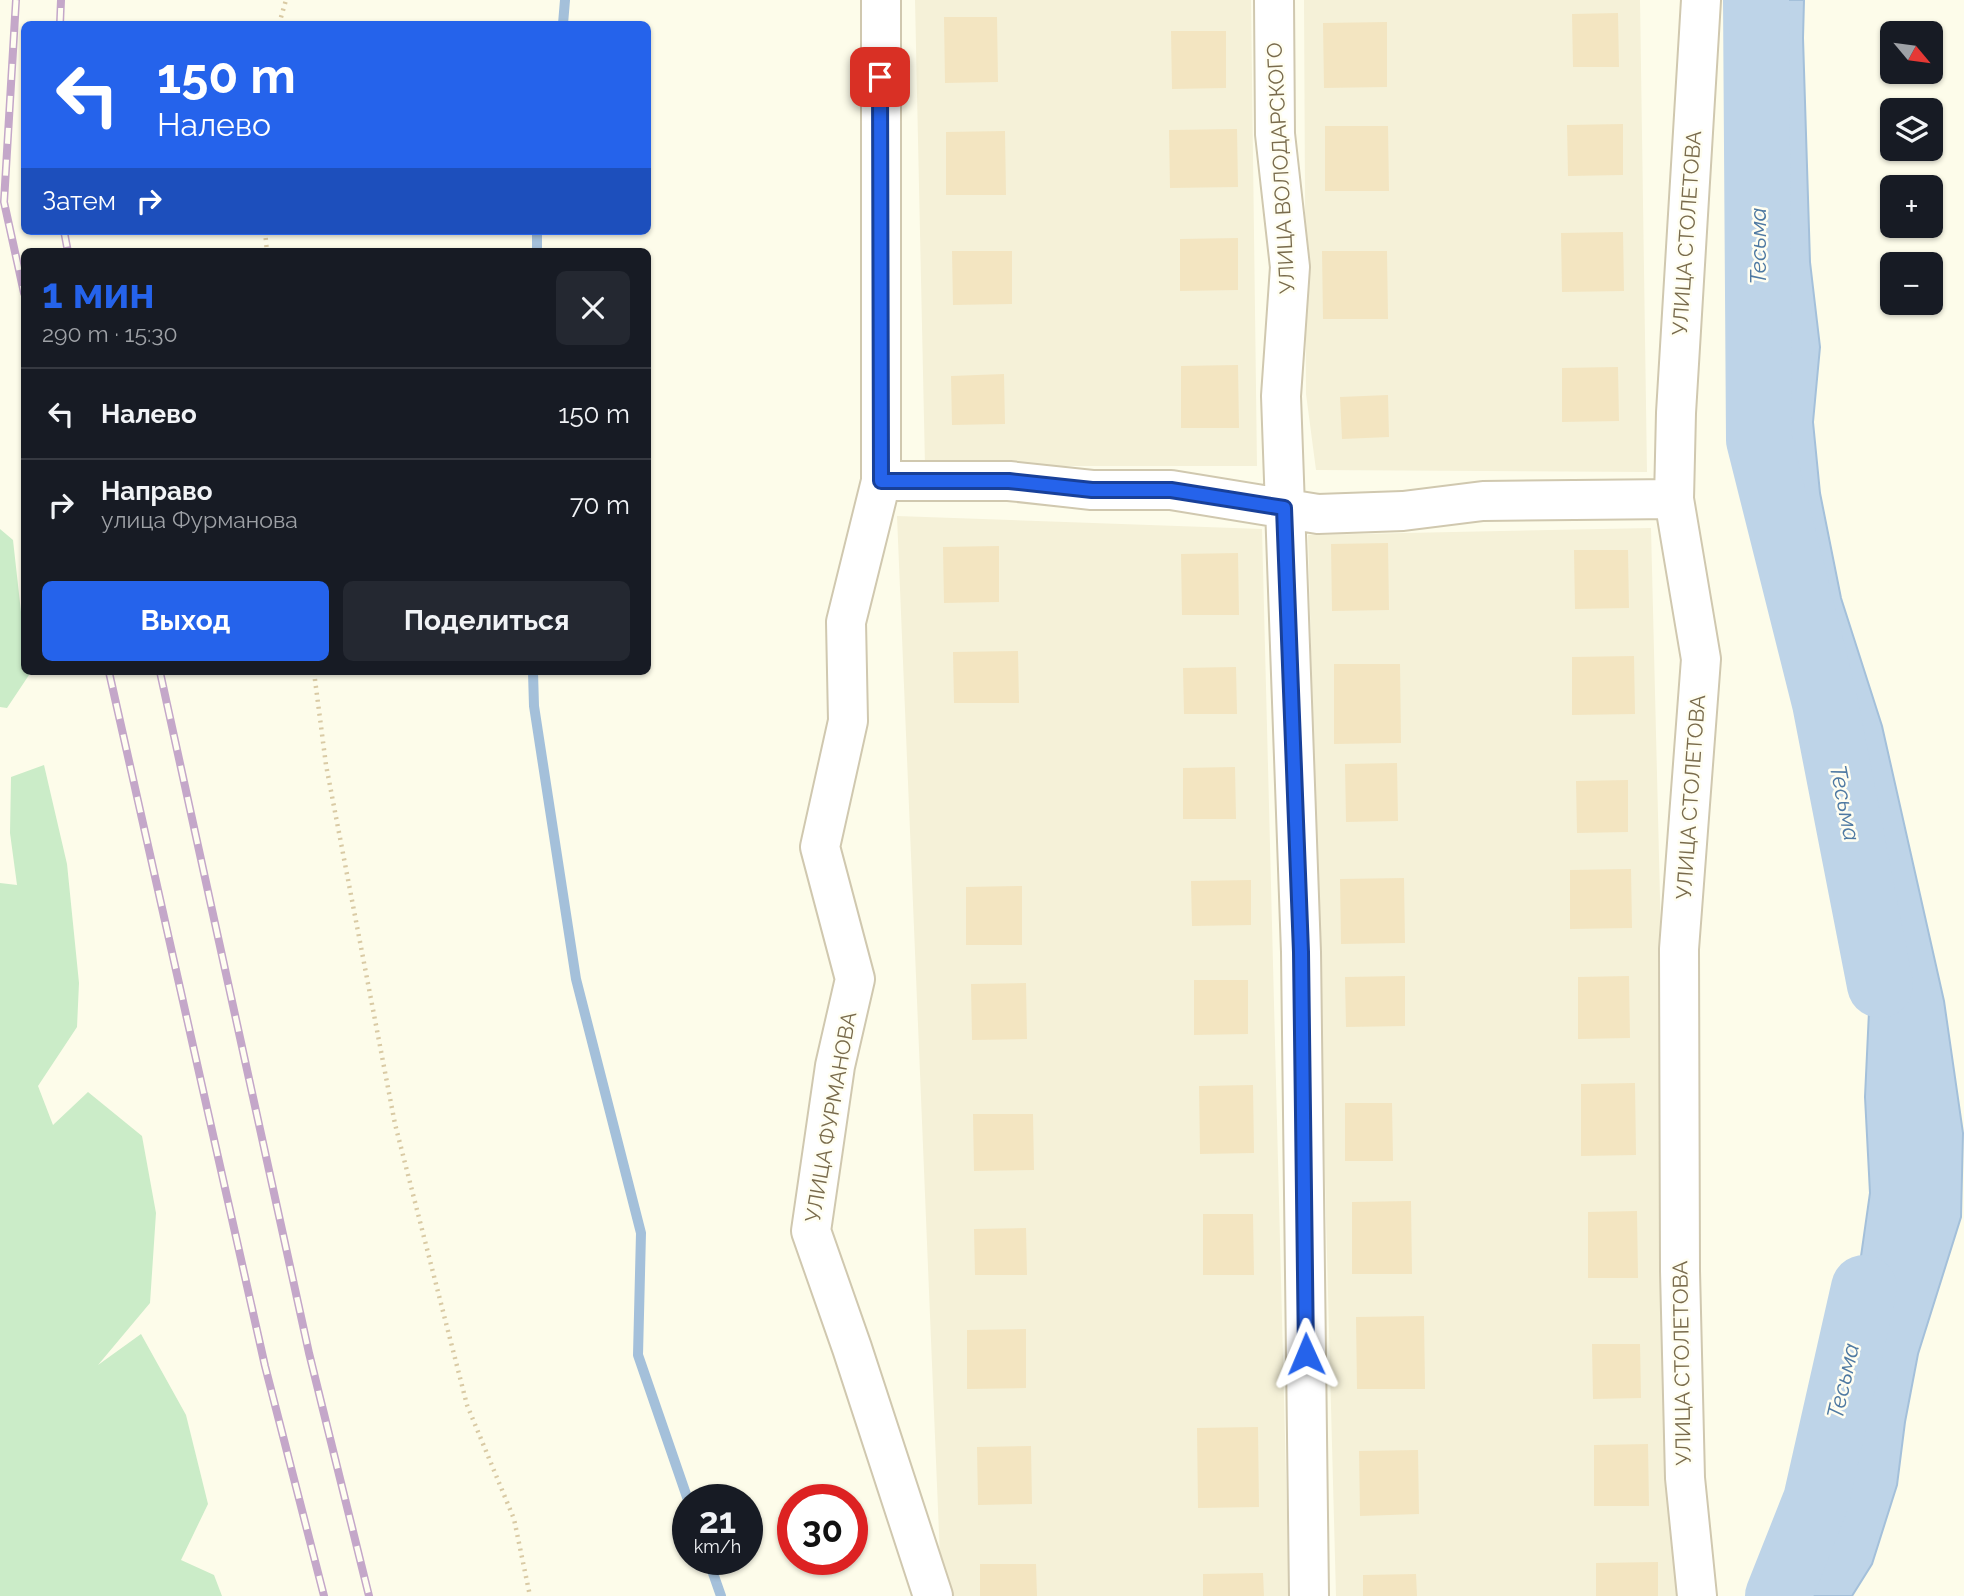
<!DOCTYPE html>
<html lang="ru">
<head>
<meta charset="utf-8">
<style>
	body { margin:0; font-family:Raleway,sans-serif; background:#242831; color:#f1f3f6; height:100vh; display:flex; flex-direction:column; font-size:26px; white-space:nowrap }
	* { box-sizing:border-box; margin:0 }
	p { font-size:23px; color:#9ea1a6 }
	.icon { flex:none; width:38px; height:38px; fill:none; stroke:currentColor; stroke-width:2; stroke-linecap:round; stroke-linejoin:round }
	.map { position:relative; flex:1; overflow:hidden }
	.panel { position:absolute; left:21px; top:248px; width:630px; height:427px; display:flex; flex-direction:column; background:#171b24; border-radius:10px; box-shadow:0 2px 5px #0004 }
	.panel>* { flex:none }
	.guide { position:absolute; left:21px; top:21px; width:630px; height:214px; border-radius:10px; box-shadow:0 2px 5px #0004; background:#2563eb; color:#fff; overflow:hidden }
	.needle { width:46px; rotate:119deg }
	.fabs { position:absolute; left:1880px; top:21px; display:grid; gap:14px }
	.fabs a { display:grid; place-items:center; width:63px; height:63px; border-radius:10px; background:#171b24; box-shadow:0 2px 5px #0004; font-size:35px }
	.speed { position:absolute; left:672px; top:1484px; display:flex; gap:14px; font-size:35px; font-weight:700; text-align:center }
	.speed>* { display:grid; place-content:center; width:91px; height:91px; border-radius:50%; background:#171b24; box-shadow:0 2px 5px #0004; line-height:1 }
	.speed small { font-size:18px; font-weight:400 }
	.speed .limit { border:10px solid #d22; background:#fff; color:#111 }
	.pin { position:absolute; display:grid; place-items:center; width:60px; height:60px; color:#fff; margin:-30px; border-radius:14px; box-shadow:0 4px 10px #0006 }
	.me { position:absolute; width:77px; margin:-38px; rotate:359deg; stroke-linejoin:round; filter:drop-shadow(0 0 5px #0008) }
	.turn { display:flex; align-items:center; gap:24px; height:147px; padding:0 21px; font-size:32px }
	.turn .icon { width:91px; height:91px; stroke-width:2.5 }
	.turn b { display:block; font-size:49px; line-height:60px }
	.then { display:flex; align-items:center; height:66px; padding:0 21px; background:#0003; gap:14px; font-size:26px }
	.round { display:grid; place-items:center; flex:none; width:74px; height:74px; border-radius:10px; background:#242831 }
	.headline { display:flex; align-items:center; justify-content:space-between; height:119px; padding:0 21px }
	h1 { font-size:42px; font-weight:700; line-height:52px; color:#2563eb }
	.cta { display:flex; gap:14px; margin-top:auto; padding:14px 21px }
	.cta a { flex:1; height:80px; border-radius:10px; background:#2563eb; color:#fff; font-size:28px; font-weight:700; line-height:80px; text-align:center }
	.cta a+a { background:#242831; color:#f1f3f6 }
	ul { padding:0; list-style:none }
	li { display:flex; align-items:center; gap:21px; height:91px; padding:0 21px; border-top:2px solid #363941 }
	li div { flex:1 }
	li b { display:block; font-size:26px }
	li em { font-style:normal }
	.map>svg:first-child { display:block }
	.residential { fill:#f5f1d8 }
	.green { fill:#cbecc8 }
	.water { fill:#bed4e8; stroke:#a4c0da; stroke-width:2 }
	.lines { fill:none; stroke-linecap:round; stroke-linejoin:round }
	.stream { stroke:#a4c0da; stroke-width:10 }
	.river { stroke:#bed4e8; stroke-width:66 }
	.building { fill:#f3e5c1 }
	.minor-casing { stroke:#d0c8af; stroke-width:42 }
	.path { stroke:#d9caa4; stroke-width:4.5; stroke-dasharray:2 5; stroke-linecap:butt }
	.minor { stroke:#fff; stroke-width:38 }
	.rail-casing { stroke:#c4a7c9; stroke-width:8 }
	.rail { stroke:#fffef1; stroke-width:5; stroke-dasharray:16; stroke-linecap:butt }
	.route-casing { stroke:#184099; stroke-width:18 }
	.route { stroke:#2563eb; stroke-width:12 }
	.labels { text-anchor:middle; stroke-width:5; stroke-linejoin:round; paint-order:stroke }
	.street-label { font-size:21px; fill:#796b4c; stroke:#fffef1 }
	.water-label { font-size:23px; font-style:italic; fill:#4e79a2; stroke:#fffef1 }
</style>
</head>
<body>
<div class="map">
<svg width="1964" height="1596" viewBox="0 0 1964 1596">
	<rect width="100%" height="100%" fill="#fdfcea"/>
	<path class="residential" d="M915,0H1251L1257,466H925Z
		M1304,0H1640L1647,472L1316,470L1306,394Z
		M897,516L1262,529L1289,1596H951L940,1558Z
		M1651,528L1677,1596H1336L1308,535Z"/>
	<path class="green" d="M0,529L13,540L24,639V672H28L29,675L7,708L0,707Z
		M44,765L67,864L79,983L77,1027L38,1086L53,1125L88,1092L142,1136L156,1213L150,1303L98,1365L141,1334L186,1415L208,1504L181,1560L214,1575L222,1596H0V883L17,885L10,833L11,777Z"/>
	<path class="water" d="M1760,0H1804L1803,38L1810,262L1820,347L1813,422L1820,493L1841,598L1882,726L1944,1001L1963,1133L1961,1217L1918,1354L1905,1422L1897,1485L1872,1564L1852,1596H1785L1803,1523L1838,1418L1870,1193L1865,1097L1870,990L1863,881L1845,753L1821,666L1792,575L1778,514L1777,487L1763,471L1756,404L1753,285L1760,149Z"/>
	<g class="lines">
		<path class="stream" d="M563,24L565,0
			M537,252V231
			M533,672L534,706L576,979L641,1233L638,1355L688,1500
			M708,1559L721,1596"/>
		<path class="river" d="M1756,0L1759,440L1825,703L1880,985
			M1778,1596L1816,1500L1864,1288"/>
	</g>
	<path class="building" d="M1618,13L1619,67H1573L1572,14Z
		M944,17H997L998,82L945,83Z
		M1387,22V87L1324,88L1323,23Z
		M1171,31H1226V88L1172,89Z
		M1623,124V175L1568,176L1567,125Z
		M1325,126H1388L1389,191H1325Z
		M1237,129L1238,187L1170,188L1169,130Z
		M1005,131L1006,195H946V132Z
		M1623,232L1624,291L1562,292L1561,233Z
		M1238,238V290L1180,291V239Z
		M952,251H1012V304L953,305Z
		M1322,251H1387L1388,319H1323Z
		M1238,365L1239,428H1181V366Z
		M1618,367L1619,421L1562,422V368Z
		M1004,374L1005,424L952,425L951,376Z
		M1388,395L1389,437L1342,439L1340,397Z
		M1388,543L1389,610L1332,611L1331,544Z
		M999,546V602L944,603L943,547Z
		M1574,550H1628L1629,608L1575,609Z
		M1238,553L1239,615H1182L1181,554Z
		M1018,651L1019,703H954L953,652Z
		M1634,656L1635,714L1572,715V657Z
		M1334,664H1400L1401,743L1334,744Z
		M1236,667L1237,714H1184L1183,668Z
		M1397,763L1398,821L1346,822L1345,764Z
		M1235,767L1236,819H1183V768Z
		M1628,780V832L1577,833L1576,781Z
		M1631,869L1632,928L1570,929V870Z
		M1404,878L1405,943L1341,944L1340,879Z
		M1251,880V925L1192,926L1191,881Z
		M1022,886V945H966V887Z
		M1405,976V1026L1346,1027L1345,977Z
		M1629,976L1630,1038L1578,1039V977Z
		M1194,980H1248V1034L1194,1035Z
		M1026,983L1027,1039L972,1040L971,984Z
		M1635,1083L1636,1155L1581,1156V1084Z
		M1253,1085L1254,1153L1200,1154L1199,1086Z
		M1345,1103H1392L1393,1161H1345Z
		M973,1114H1033L1034,1170L974,1171Z
		M1411,1201L1412,1274H1352V1202Z
		M1637,1211L1638,1278H1588V1212Z
		M1203,1214H1253L1254,1275H1203Z
		M1026,1228L1027,1275H975L974,1229Z
		M1424,1316L1425,1389H1357L1356,1317Z
		M1026,1329V1388L967,1389V1330Z
		M1592,1344H1640L1641,1398L1593,1399Z
		M1258,1427L1259,1507L1198,1508L1197,1428Z
		M1648,1444L1649,1506H1594V1445Z
		M1031,1446L1032,1504L978,1505L977,1447Z
		M1418,1450L1419,1514L1360,1516L1359,1451Z
		M1658,1562V1596H1596V1563Z
		M980,1564H1036L1037,1596H980Z
		M1263,1573L1264,1596H1203V1574Z
		M1416,1574L1417,1596H1363V1575Z"/>
	<g class="lines">
		<g class="minor-casing">
			<path id="minor" d="M881,0V481L846,622L848,721L820,847L855,979L835,1066L811,1231L852,1348L933,1596
				M1274,0L1275,134L1290,267L1281,396L1301,952L1309,1596
				M881,481H1009L1092,490H1171L1318,514L1403,511L1483,501L1674,499
				M1697,1596L1685,1478L1680,1271L1679,949L1701,659L1674,499L1676,413L1701,0"/>
		</g>
		<path class="path" d="M279,24L286,0
			M265,231L267,252
			M314,672L326,765L395,1124L467,1405L514,1519L530,1596"/>
		<use href="#minor" class="minor"/>
		<g class="rail-casing">
			<path id="rail" d="M16,0L4,202L24,293
				M60,24L61,0
				M64,231L68,252
				M109,672L265,1366L324,1596
				M160,672L309,1353L369,1596"/>
		</g>
		<use href="#rail" class="rail"/>
	</g>
	<g class="lines">
		<g class="route-casing">
			<path id="route" d="M880,77L881,481H1009L1092,490H1171L1284,508L1301,952L1306,1354"/>
		</g>
		<use href="#route" class="route"/>
	</g>
	<g class="labels">
		<g class="street-label">
			<text transform="translate(1281 168) rotate(-93)" y="7">УЛИЦА ВОЛОДАРСКОГО</text>
			<text transform="translate(1687 233) rotate(-86)" y="7">УЛИЦА СТОЛЕТОВА</text>
			<text transform="translate(1691 797) rotate(-86)" y="7">УЛИЦА СТОЛЕТОВА</text>
			<text transform="translate(831 1117) rotate(-80)" y="7">УЛИЦА ФУРМАНОВА</text>
			<text transform="translate(1682 1363) rotate(-91)" y="7">УЛИЦА СТОЛЕТОВА</text>
		</g>
		<g class="water-label">
			<text transform="translate(1758 246) rotate(-90)" y="8">Тесьма</text>
			<text transform="translate(1845 803) rotate(79)" y="8">Тесьма</text>
			<text transform="translate(1843 1381) rotate(-77)" y="8">Тесьма</text>
		</g>
	</g>
</svg>
<div class="fabs">
<a><svg class="needle" viewBox="-14 -14 28 28"><path d="M0-13l5 13h-10z" fill="#e53935"/><path d="M0 13l5-13h-10z" fill="#9ea1a6"/></svg></a>
<a><svg class="icon" aria-label="layers" viewBox="0 0 24 24"><path d="M12 4l9 5-9 5-9-5zM3 14l9 5 9-5"/></svg></a>
<a>+</a>
<a>−</a>
</div>
<div class="speed"><div>21<small>km/h</small></div><div class="limit">30</div></div>
<div class="pin" style="left:880px;top:77px;background:#d93025"><svg class="icon" aria-label="arrive" viewBox="0 0 24 24"><path d="M6 21V4h12l-3 4 3 4H6"/></svg></div>
<svg class="me" style="left:1306px;top:1354px" viewBox="-20 -20 40 40"><path d="M0-17L14 15 0 8-14 15z" fill="#2563eb" stroke="#fff" stroke-width="4"/></svg>
<div class="guide">
<div class="turn"><svg class="icon" aria-label="left" viewBox="0 0 24 24"><path d="M17 20v-9H6M10 6l-5 5 5 5"/></svg><div><b>150 m</b>Налево</div></div>
<div class="then">Затем<svg class="icon" aria-label="right" viewBox="0 0 24 24"><path d="M7 20v-9h11M14 6l5 5-5 5"/></svg></div>
</div>
<section class="panel">
<div class="headline"><div><h1>1 мин</h1><p>290 m · 15:30</p></div><a class="round"><svg class="icon" aria-label="close" viewBox="0 0 24 24"><path d="M6 6l12 12M18 6L6 18"/></svg></a></div>
<ul>
<li><svg class="icon" aria-label="left" viewBox="0 0 24 24"><path d="M17 20v-9H6M10 6l-5 5 5 5"/></svg><div><b>Налево</b></div><em>150 m</em></li>
<li><svg class="icon" aria-label="right" viewBox="0 0 24 24"><path d="M7 20v-9h11M14 6l5 5-5 5"/></svg><div><b>Направо</b><p>улица Фурманова</p></div><em>70 m</em></li>
</ul>
<div class="cta"><a>Выход</a><a>Поделиться</a></div>
</section>
</div>
</body>
</html>
